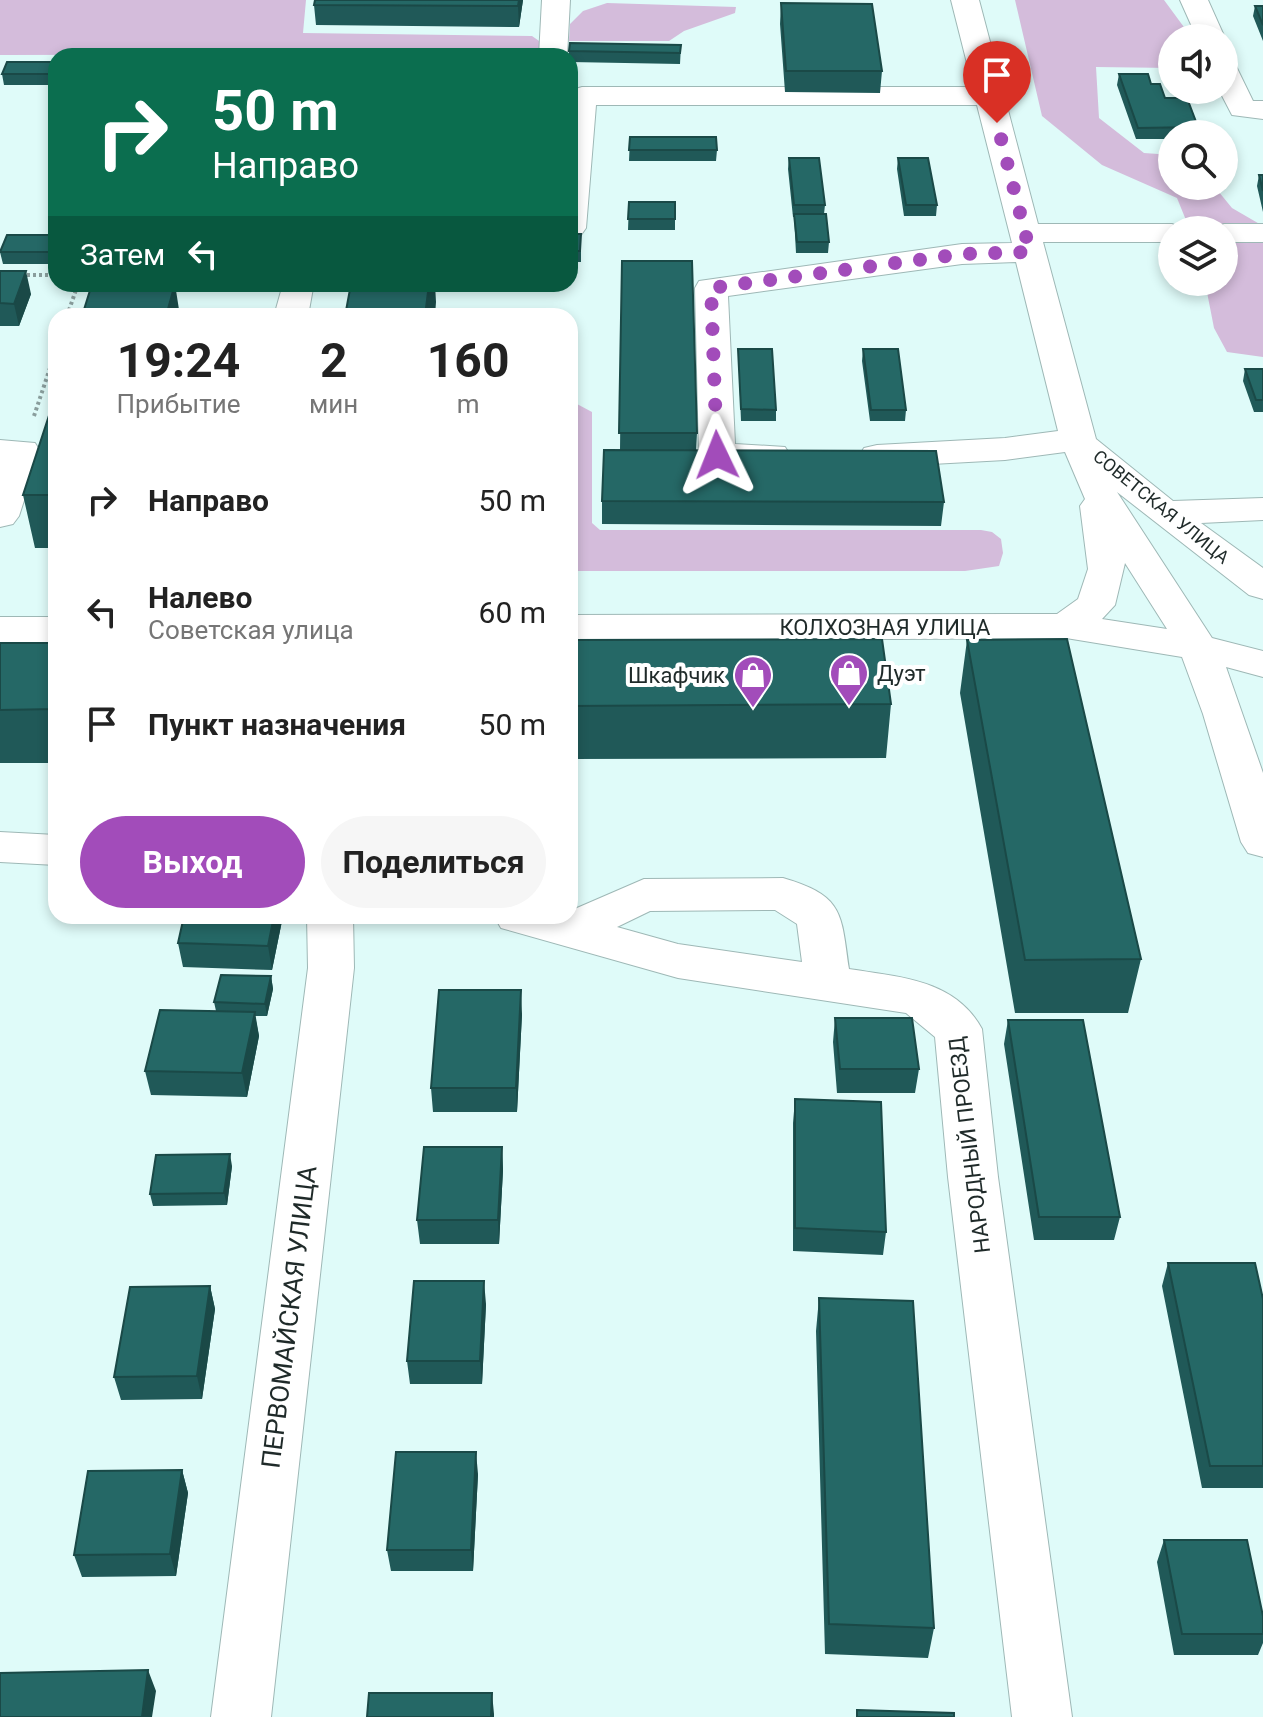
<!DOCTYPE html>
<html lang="ru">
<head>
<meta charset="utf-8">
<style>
	body { margin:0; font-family:Roboto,sans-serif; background:#f6f6f6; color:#222; height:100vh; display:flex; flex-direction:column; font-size:30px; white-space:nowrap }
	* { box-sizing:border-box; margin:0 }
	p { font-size:26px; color:#767676 }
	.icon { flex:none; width:44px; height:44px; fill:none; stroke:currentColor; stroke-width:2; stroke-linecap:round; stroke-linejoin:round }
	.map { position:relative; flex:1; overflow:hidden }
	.sheet { position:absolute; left:48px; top:308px; width:530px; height:616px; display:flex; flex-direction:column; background:#fff; border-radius:24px; box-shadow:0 4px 12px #0003 }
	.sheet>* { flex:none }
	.guide { position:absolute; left:48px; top:48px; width:530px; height:244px; border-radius:24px; box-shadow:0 4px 12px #0003; background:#0b6e4f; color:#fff; overflow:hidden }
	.buttons { position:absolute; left:1158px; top:24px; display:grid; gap:16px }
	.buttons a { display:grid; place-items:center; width:80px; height:80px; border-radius:50%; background:#fff; box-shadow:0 4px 12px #0003; font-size:40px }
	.pin { position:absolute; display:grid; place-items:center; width:68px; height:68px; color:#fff; margin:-82px -34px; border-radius:50% 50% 50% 0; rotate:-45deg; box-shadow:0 0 8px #0007 }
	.pin .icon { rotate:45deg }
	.me { position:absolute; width:88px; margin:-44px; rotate:358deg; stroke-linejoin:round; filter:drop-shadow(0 0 6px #0008) }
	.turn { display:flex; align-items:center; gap:28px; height:168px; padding:0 32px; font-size:36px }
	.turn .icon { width:104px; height:104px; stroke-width:2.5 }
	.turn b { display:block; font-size:56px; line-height:68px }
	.then { display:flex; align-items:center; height:76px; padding:0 32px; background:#0003; gap:16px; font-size:30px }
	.eta { display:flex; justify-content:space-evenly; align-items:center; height:136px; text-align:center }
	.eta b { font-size:48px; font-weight:700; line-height:56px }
	.primary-button { display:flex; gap:16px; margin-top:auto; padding:16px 32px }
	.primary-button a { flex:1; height:92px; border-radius:48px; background:#a24cba; color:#fff; font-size:32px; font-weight:700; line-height:92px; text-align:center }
	.primary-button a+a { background:#f6f6f6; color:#222 }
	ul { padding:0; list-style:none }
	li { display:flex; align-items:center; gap:24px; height:112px; padding:0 32px }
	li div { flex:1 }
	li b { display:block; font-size:30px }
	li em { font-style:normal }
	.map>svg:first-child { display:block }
	.green { fill:#d4bcdb }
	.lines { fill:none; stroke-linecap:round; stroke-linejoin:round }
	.minor-casing { stroke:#9eb8b6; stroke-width:2 }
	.path { stroke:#8a9e9d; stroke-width:4; stroke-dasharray:3 3; stroke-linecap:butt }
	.minor { fill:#fff; fill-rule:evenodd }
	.wall { fill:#205958 }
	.shaded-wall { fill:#1a4947 }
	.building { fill:#256866; stroke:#1a4947; stroke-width:2 }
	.route { stroke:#a24cba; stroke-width:14; stroke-dasharray:0 25.2 }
	.labels { text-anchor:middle; stroke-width:8; stroke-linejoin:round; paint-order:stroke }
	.far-street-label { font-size:18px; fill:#1f2a29; stroke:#fff }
	.street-label { font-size:22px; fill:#1f2a29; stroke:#fff }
	.poi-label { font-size:22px; fill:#1f2a29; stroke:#fff; text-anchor:start }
	.near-street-label { font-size:26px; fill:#1f2a29; stroke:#fff }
</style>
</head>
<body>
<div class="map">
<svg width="1263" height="1717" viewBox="0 0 1263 1717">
	<rect width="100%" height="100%" fill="#dffbf9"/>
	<path class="green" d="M0,0H306L303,33L532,36L542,43L538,54L0,55Z
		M1015,0H1164L1192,38H1172V68L1096,67L1099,118L1144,153L1172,155V186H1214L1232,208L1263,226V357L1227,352L1214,328L1205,282H1224V230H1190L1177,198L1102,165L1042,116Z
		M607,3L736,7L735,13L684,31L669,41H569L570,24L583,11Z
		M577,404L592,412V523L600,530H981L992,532L1001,539L1003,553L999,566L965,571H570V405Z"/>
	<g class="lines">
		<g class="minor-casing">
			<path id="minor" d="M542,0H570L567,56H539Z
				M951,0H979L1038,224H1172L1186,230H1172V242H1043L1096,439L1173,501L1263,498V520L1201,523L1263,568V599L1249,595L1117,492L1212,638L1263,651V677L1226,667L1263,773V857L1248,853L1241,842L1203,714L1182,657L1066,638L570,641V615L1057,614L1078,599L1088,569L1080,506L1085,499L1065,452L1005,460L877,467L864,464L859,456L864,448L877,445L1005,438L1058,431L1016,262L962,264L728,296L735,444L785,447L790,455L785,463C760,469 729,469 704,463L699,455L695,288L699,281L962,244L1012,243L977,105H596L586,228L581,235L570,237L572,90L582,87H973ZM1125,563L1167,629L1102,619L1115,605Z
				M1180,0H1208L1225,38L1224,39L1197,38Z
				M1224,59L1234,62L1253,101H1263V119L1232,115L1219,90H1224Z
				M1224,224H1263V242H1224V230H1210Z
				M283,284H311L313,288L308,316H274Z
				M0,440L35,443L40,451L19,516L13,524L0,527Z
				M0,617H56V643H0Z
				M0,832L56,835V865L0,862Z
				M783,878C844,896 841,913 849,969C899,977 955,979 982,1029L998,1177L1072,1717H1012L948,1177L935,1037L906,1013L678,978L501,928L494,916H570V911L644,879ZM775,910L797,924L802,962L678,944L617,927L650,911Z
				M307,916H353L354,968L271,1717H211L308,968Z"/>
		</g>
		<path class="path" d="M21,275H56
			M244,288L245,284
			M67,316L78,284
			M34,416L56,350"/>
		<use href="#minor" class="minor"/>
	</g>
	<path class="wall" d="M523,0L519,27L316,25L314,5Z
		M781,3L882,71L880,93L785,92L780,24Z
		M1255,6H1263V41L1253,16Z
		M681,45L680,64L570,62V56H569V51Z
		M56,62V85H4L2,74Z
		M1119,74L1151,84L1165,98L1198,127L1197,134H1172V139H1136L1117,85Z
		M630,137L717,150L716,161H629Z
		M789,158L825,205L824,214L829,242L828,253H796L794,217H793L788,169Z
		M898,158L937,205L936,216H904L897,169Z
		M1259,175H1263V212L1257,186Z
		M629,202H675V230H628Z
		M570,234H581V262H570Z
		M56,235V257L53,264H3L0,252Z
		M622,261L697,433L696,450L944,502L941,526L602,524V501L620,450Z
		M0,271L31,294L19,326H0Z
		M480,284H533L532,287H480Z
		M738,349L776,410V421H741Z
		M863,349L906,410L905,421H870L862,361Z
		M1245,369H1263V412H1254L1243,381Z
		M56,394V548H35L23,495Z
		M570,640L891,704L886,758L570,759Z
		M967,640L1141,959L1128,1013H1015L960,693Z
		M0,643H56V763H0Z
		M184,916H283L272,970L183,967L178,943Z
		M271,976L273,989L267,1016H255L259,1036L247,1097L151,1095L145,1071L216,1011L214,1002Z
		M522,1014L517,1112H433L431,1088Z
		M835,1018L919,1069L915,1093H837L833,1042Z
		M1008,1020L1120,1217L1114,1240H1034L1004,1044Z
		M795,1099L886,1232L883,1255L793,1251V1123Z
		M502,1147L503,1170L499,1244H420L417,1220Z
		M232,1166L227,1205L153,1206L150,1194Z
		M1168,1263L1263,1299V1488H1202L1162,1286Z
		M210,1286L215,1309L202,1399L121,1400L114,1377Z
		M819,1298L934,1628L928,1658L825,1654L816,1331Z
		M486,1304L482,1384H410L407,1361Z
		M182,1470L188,1493L176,1576L82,1577L74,1555Z
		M478,1474L473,1571H391L387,1550Z
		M1164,1540L1263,1616V1643L1258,1655H1174L1157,1562Z"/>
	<path class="shaded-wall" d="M519,0H523L519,27L518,6Z
		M56,239V257L53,264L51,252Z
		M26,271L31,294L19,326L14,304Z
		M175,284L180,316H166Z
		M429,284H435L436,302L435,316H425Z
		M274,916H283L272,970L268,946Z
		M271,976L273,989L267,1016L265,1004Z
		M521,990L522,1014L517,1112L516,1088Z
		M255,1012L259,1036L247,1097L242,1073Z
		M502,1147L503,1170L499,1244L498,1220Z
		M230,1154L232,1166L227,1205L224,1193Z
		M484,1281L486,1304L482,1384L480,1361Z
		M210,1286L215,1309L202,1399L197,1376Z
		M476,1452L478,1474L473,1571L471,1550Z
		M182,1470L188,1493L176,1576L170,1554Z
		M148,1670L156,1691L152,1717H142Z
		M492,1693L494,1714V1717H491Z"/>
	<path class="building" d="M315,0H519L518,6L314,5Z
		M781,3L872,4L882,71H786Z
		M1255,6H1263V25Z
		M570,43L681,45L680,53L569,51Z
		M7,62H56V74H2Z
		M1119,74H1148L1151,84H1160L1165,98H1187L1198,127L1138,128Z
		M630,137H716L717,150H629Z
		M789,158H819L825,205H794Z
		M898,158H928L937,205H906Z
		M1259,175H1263V191Z
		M629,202H675V219H628Z
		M794,214H826L829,242H797Z
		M570,234H581L580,251H570Z
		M7,235H56V239L51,252H0Z
		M622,261H692L697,433H619Z
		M0,271H26L14,304L0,303Z
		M92,284H175L166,316H82Z
		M351,284H429L425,316H345Z
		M738,349H772L776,410L741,409Z
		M863,349H898L906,410H871Z
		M1245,369H1263V400H1256Z
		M56,394V495H23Z
		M604,450L936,451L944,502L602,501Z
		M882,639L891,704L570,706V640Z
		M1067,639L1141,959L1025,960L967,640Z
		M0,643H56V709L0,710Z
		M184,916H274L268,946L178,943Z
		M221,975L271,976L265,1004L214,1002Z
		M439,990H521L516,1088H431Z
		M160,1010L255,1012L242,1073L145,1071Z
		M835,1018H912L919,1069H840Z
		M1008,1020H1083L1120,1217H1039Z
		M795,1099L881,1102L886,1232L795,1228Z
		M424,1147H502L498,1220H417Z
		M230,1154L224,1193L150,1194L156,1155Z
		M1168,1263H1255L1263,1299V1466H1210Z
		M414,1281H484L480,1361H407Z
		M210,1286L197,1376L114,1377L130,1287Z
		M819,1298L913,1301L934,1628L829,1624Z
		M396,1452H476L471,1550H387Z
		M182,1470L170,1554L74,1555L88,1471Z
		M1164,1540H1247L1263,1616V1634H1182Z
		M148,1670L142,1717H0V1673Z
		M369,1693H492L491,1717H367Z
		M857,1710L954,1713V1717H857Z"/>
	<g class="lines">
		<path class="route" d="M717,455L711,288L962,254L1030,252L997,123"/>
	</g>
	<defs>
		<g id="shop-pin" transform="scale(2)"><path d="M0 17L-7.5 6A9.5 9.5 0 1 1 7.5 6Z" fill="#a24cba" stroke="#fff"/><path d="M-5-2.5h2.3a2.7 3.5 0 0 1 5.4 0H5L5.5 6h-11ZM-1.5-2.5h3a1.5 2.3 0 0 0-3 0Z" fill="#fff"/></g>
	</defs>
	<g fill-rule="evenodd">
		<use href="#shop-pin" x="849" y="673"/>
		<use href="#shop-pin" x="753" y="675"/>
	</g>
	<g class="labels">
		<g class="far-street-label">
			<text transform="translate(1161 507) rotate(39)" y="6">СОВЕТСКАЯ УЛИЦА</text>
		</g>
		<g class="street-label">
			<text x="885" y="635">КОЛХОЗНАЯ УЛИЦА</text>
			<text transform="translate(969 1145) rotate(-97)" y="8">НАРОДНЫЙ ПРОЕЗД</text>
		</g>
		<g class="poi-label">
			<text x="877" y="681">Дуэт</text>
			<text x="725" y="683" text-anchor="end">Шкафчик</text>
		</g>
		<g class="near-street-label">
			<text transform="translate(289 1317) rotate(-83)" y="9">ПЕРВОМАЙСКАЯ УЛИЦА</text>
		</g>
	</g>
</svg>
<div class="buttons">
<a><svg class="icon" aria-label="sound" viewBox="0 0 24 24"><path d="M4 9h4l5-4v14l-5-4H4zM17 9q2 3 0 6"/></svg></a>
<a><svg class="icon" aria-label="search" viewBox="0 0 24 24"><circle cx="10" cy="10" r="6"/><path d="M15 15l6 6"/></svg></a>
<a><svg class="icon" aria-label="layers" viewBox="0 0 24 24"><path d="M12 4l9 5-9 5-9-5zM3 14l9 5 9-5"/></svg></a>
</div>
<div class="pin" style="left:997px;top:123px;background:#d93025"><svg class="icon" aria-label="arrive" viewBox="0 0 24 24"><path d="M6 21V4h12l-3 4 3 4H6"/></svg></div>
<svg class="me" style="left:717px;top:455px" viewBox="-20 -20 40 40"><path d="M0-17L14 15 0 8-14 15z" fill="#a24cba" stroke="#fff" stroke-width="4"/></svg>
<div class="guide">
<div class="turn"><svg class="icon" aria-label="right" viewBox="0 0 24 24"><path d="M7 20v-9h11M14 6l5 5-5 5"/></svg><div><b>50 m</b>Направо</div></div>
<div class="then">Затем<svg class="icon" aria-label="left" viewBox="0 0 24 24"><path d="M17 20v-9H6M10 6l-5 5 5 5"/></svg></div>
</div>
<section class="sheet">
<div class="eta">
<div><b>19:24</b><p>Прибытие</p></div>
<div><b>2</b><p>мин</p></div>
<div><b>160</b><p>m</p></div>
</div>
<ul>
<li><svg class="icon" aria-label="right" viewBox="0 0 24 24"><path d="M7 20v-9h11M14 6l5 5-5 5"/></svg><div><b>Направо</b></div><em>50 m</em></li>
<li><svg class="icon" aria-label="left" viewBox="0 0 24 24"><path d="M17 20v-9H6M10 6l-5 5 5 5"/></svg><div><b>Налево</b><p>Советская улица</p></div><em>60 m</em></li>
<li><svg class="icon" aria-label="arrive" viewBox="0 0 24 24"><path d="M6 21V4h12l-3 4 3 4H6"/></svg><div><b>Пункт назначения</b></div><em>50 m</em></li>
</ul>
<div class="primary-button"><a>Выход</a><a>Поделиться</a></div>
</section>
</div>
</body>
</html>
